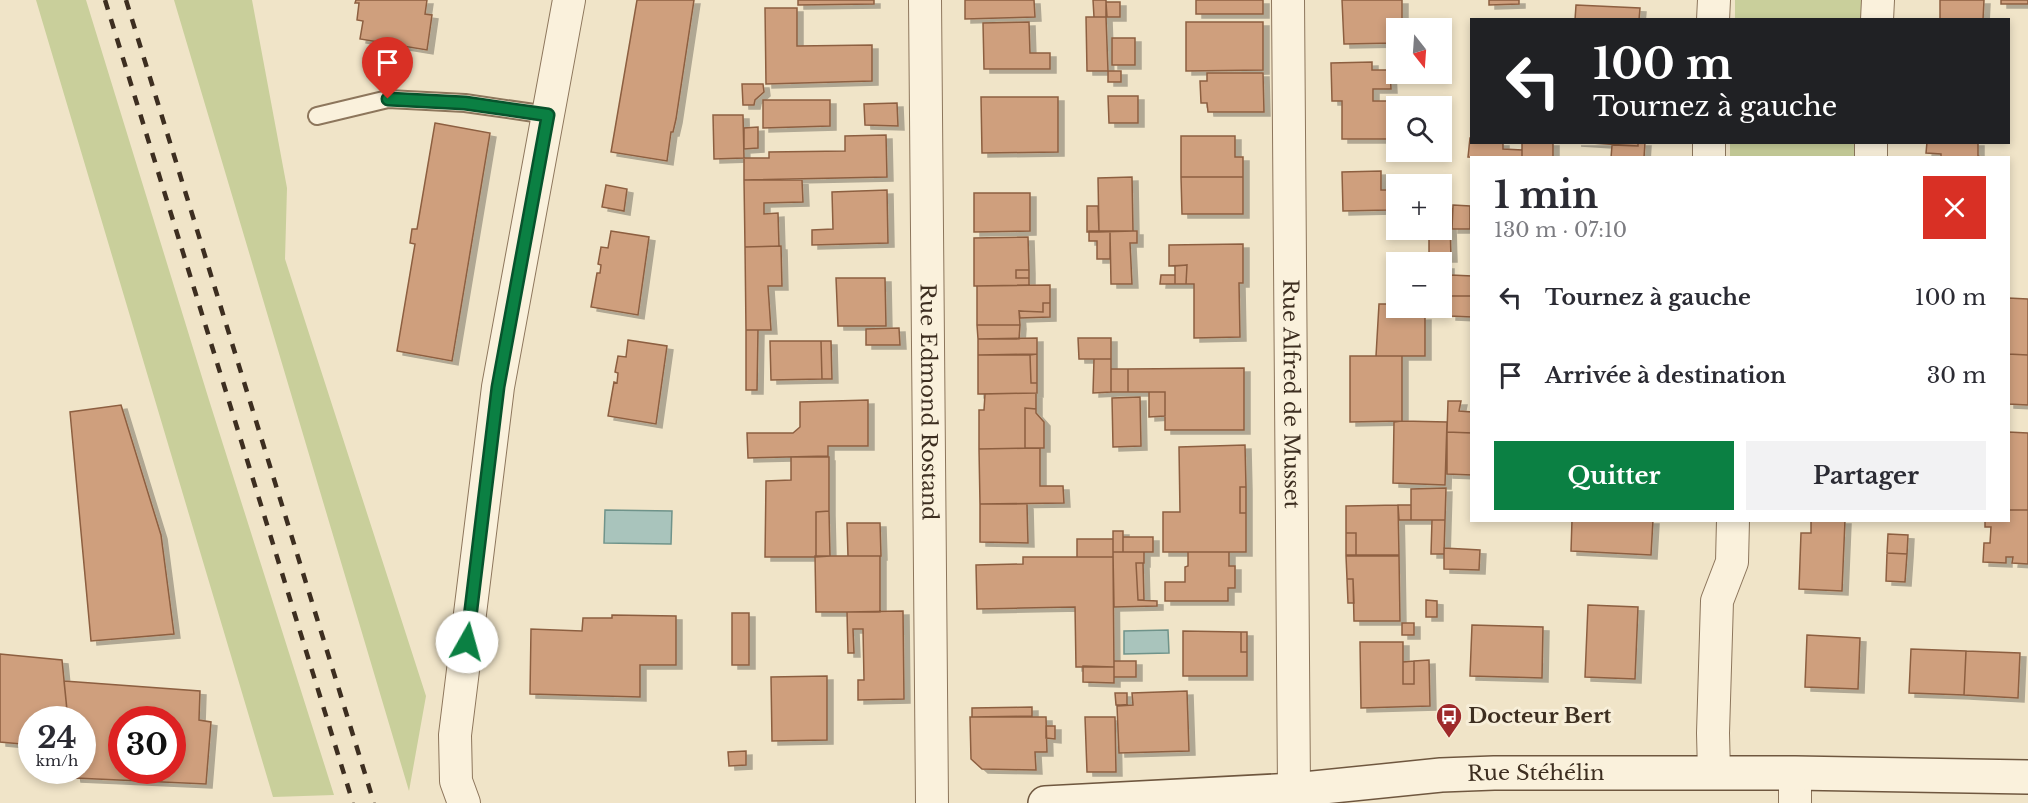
<!DOCTYPE html>
<html lang="fr">
<head>
<meta charset="utf-8">
<style>
	body { margin:0; font-family:"Libre Baskerville",serif; background:#f2f2f3; color:#2b2b33; height:100vh; display:flex; flex-direction:column; font-size:22px; white-space:nowrap }
	* { box-sizing:border-box; margin:0 }
	p { font-size:20px; color:#7c7c81 }
	.icon { flex:none; width:33px; height:33px; fill:none; stroke:currentColor; stroke-width:2; stroke-linecap:round; stroke-linejoin:round }
	.map { position:relative; flex:1; overflow:hidden }
	.side { position:absolute; left:1470px; top:156px; width:540px; height:366px; display:flex; flex-direction:column; background:#fff; border-radius:0px; box-shadow:0 3px 9px #0003 }
	.side>* { flex:none }
	.banner { position:absolute; left:1470px; top:18px; width:540px; height:126px; border-radius:0px; box-shadow:0 3px 9px #0003; background:#202124; color:#fff; overflow:hidden }
	.needle { width:39px; rotate:163deg }
	.tools { position:absolute; left:1386px; top:18px; display:grid; gap:12px }
	.tools a { display:grid; place-items:center; width:66px; height:66px; border-radius:0px; background:#fff; box-shadow:0 3px 9px #0003; font-size:30px }
	.speed { position:absolute; left:18px; top:706px; display:flex; gap:12px; font-size:30px; font-weight:700; text-align:center }
	.speed>* { display:grid; place-content:center; width:78px; height:78px; border-radius:50%; background:#fff; box-shadow:0 3px 9px #0003; line-height:1 }
	.speed small { font-size:15px; font-weight:400 }
	.speed .limit { border:9px solid #d22; background:#fff; color:#111 }
	.pin { position:absolute; display:grid; place-items:center; width:51px; height:51px; color:#fff; margin:-62px -26px; border-radius:50% 50% 50% 0; rotate:-45deg; box-shadow:0 0 6px #0007 }
	.pin .icon { rotate:45deg }
	.me { position:absolute; width:66px; margin:-33px; rotate:7deg; stroke-linejoin:round; filter:drop-shadow(0 0 4px #0008) }
	.turn { display:flex; align-items:center; gap:21px; height:126px; padding:0 24px; font-size:27px }
	.turn .icon { width:78px; height:78px; stroke-width:2.5 }
	.turn b { display:block; font-size:42px; line-height:51px }
	.round { display:grid; place-items:center; flex:none; width:63px; height:63px; border-radius:0px; background:#f2f2f3 }
	.summary { display:flex; align-items:center; justify-content:space-between; height:102px; padding:0 24px }
	h1 { font-size:36px; font-weight:700; line-height:45px }
	.action { display:flex; gap:12px; margin-top:auto; padding:12px 24px }
	.action a { flex:1; height:69px; border-radius:0px; background:#0b8043; color:#fff; font-size:24px; font-weight:700; line-height:69px; text-align:center }
	.action a+a { background:#f2f2f3; color:#2b2b33 }
	ul { padding:0; list-style:none }
	li { display:flex; align-items:center; gap:18px; height:78px; padding:0 24px }
	li div { flex:1 }
	li b { display:block; font-size:22px }
	li em { font-style:normal }
	.map>svg:first-child { display:block }
	.green { fill:#c9cf9b }
	.water { fill:#a9c4bc; stroke:#6f938a; stroke-width:1.5 }
	.building { fill:#cf9f7d; stroke:#8d5f41; stroke-width:1.5; fill-rule:evenodd; filter:url(#shadow) }
	.lines { fill:none; stroke-linecap:round; stroke-linejoin:round }
	.lane-casing { stroke:#8d765c; stroke-width:20 }
	.street-casing { stroke:#8d765c; stroke-width:34 }
	.secondary-casing { stroke:#6f573f; stroke-width:36 }
	.lane { stroke:#faf1dc; stroke-width:16 }
	.street { stroke:#faf1dc; stroke-width:32 }
	.secondary { stroke:#faf1dc; stroke-width:33 }
	.rail { stroke:#3d2e20; stroke-width:4.5; stroke-dasharray:10 10; stroke-linecap:butt }
	.route-casing { stroke:#07532c; stroke-width:15 }
	.route { stroke:#0b8043; stroke-width:10 }
	.labels { text-anchor:middle; stroke-width:6; stroke-linejoin:round; paint-order:stroke }
	.street-label { font-size:21px; fill:#3d2e20; stroke:#f7eed8 }
	.poi-label { font-size:21px; font-weight:bold; fill:#3d2e20; stroke:#f7eed8; text-anchor:start }
</style>
</head>
<body>
<div class="map">
<svg width="2028" height="803" viewBox="0 0 2028 803">
	<defs>
		<filter id="shadow"><feDropShadow dx="6" dy="4" stdDeviation="0" flood-color="#0004"/></filter>
	</defs>
	<rect width="100%" height="100%" fill="#f0e4c8"/>
	<path class="green" d="M36,0H86L209,400L334,795L273,797Z
		M174,0H252L287,188L285,259L426,696L409,791Z
		M1735,0H1863V19L1735,20Z
		M1730,143H1859L1858,157L1730,158Z"/>
	<path class="water" d="M605,510L672,511L671,544L604,543Z
		M1168,630L1169,653L1124,654V631Z"/>
	<path class="building" d="M356,0H427L425,14L432,15L427,50L360,39L363,21L357,20L359,3H355Z
		M637,0H694L676,119L673,132H671L667,161L611,152Z
		M798,0H874V4L798,5Z
		M965,0H1034L1035,17L965,19Z
		M1093,0H1106V17H1094Z
		M1196,0H1263V14H1196Z
		M1342,0H1402V22H1417V28H1396V43L1344,44Z
		M1489,0H1519V4L1489,5Z
		M1940,0H1984L1983,20H1940Z
		M2001,0H2028V4H2001Z
		M1106,2H1120V17H1107Z
		M1576,5L1640,8L1639,20H1575Z
		M765,8H797V46L872,45V81L766,84Z
		M1086,17H1106L1108,71H1087Z
		M1029,22L1030,53H1050V69H984L983,23Z
		M1186,22H1263V70L1186,71Z
		M1112,38H1135V65H1112Z
		M1372,62V70H1390L1391,89H1373V101H1391V139H1342V101H1332L1331,63Z
		M1108,71H1121V82H1108Z
		M1207,73H1263L1264,112H1208L1207,103H1201L1200,81H1207Z
		M742,84H763L764,92L755,100L754,105H743Z
		M1108,96H1138V123H1109Z
		M981,97H1058V152L982,153Z
		M763,100H830V126L763,128Z
		M897,103L898,126L865,125L864,104Z
		M713,115H743L744,158L714,159Z
		M435,123L490,133L452,361L397,351L415,244L410,243L412,229H417Z
		M758,127V148L744,149V128Z
		M886,135L887,177L744,180V158H769V152L845,151V136Z
		M1181,136H1235V157H1243V177H1181Z
		M1470,138H1472V142H1503V149L1522,150V158L1468,157Z
		M1522,142H1553V158H1522Z
		M1575,142H1638V146Z
		M1638,142H1645L1644,158H1611L1612,145L1638,146Z
		M1927,142H1978V156L1984,158H1941V154L1926,153Z
		M1381,171V190H1388V210L1343,211L1342,172Z
		M1132,177L1133,231L1099,232L1098,178Z
		M1181,177H1243V214H1182Z
		M744,180H802L803,202L764,203V214L778,213L779,246L745,247Z
		M606,185L627,189L624,211L602,207Z
		M887,190L888,243L812,245V230L833,229L832,192Z
		M974,193H1030V231L974,232Z
		M1453,205L1470,206V229H1452Z
		M1087,206H1098L1099,232H1087Z
		M1442,209H1452V221H1442Z
		M1442,224H1450L1451,258H1429V230H1442Z
		M611,231L649,237L638,315L591,307L597,273H600L601,265L598,264L601,247L608,248Z
		M1089,231H1110V259H1097V241H1089Z
		M1110,231H1137V243H1130L1132,284H1111Z
		M1028,237L1029,270H1016V278H1029V285L974,286V238Z
		M1243,244V283H1239L1240,337L1194,338V284H1186L1187,265L1169,266V245Z
		M781,246L782,286H768L771,330H746L745,247Z
		M1187,265L1186,284H1175V266Z
		M1442,265H1448V285H1442Z
		M1016,270H1029V278H1016Z
		M1161,275H1175V284H1160Z
		M1451,275L1472,276V296H1451Z
		M836,278H885L886,326H838Z
		M1050,285V303H1043V312L1019,311L1020,325H977V286Z
		M1451,296H1472V317L1450,316Z
		M2008,298L2028,299V355L2008,354Z
		M1043,303H1050V317L1020,318L1019,311L1043,312Z
		M1379,304H1396V308H1403V317L1425,316V356H1376Z
		M977,325H1020L1019,339H978Z
		M899,328L900,345H866V329Z
		M746,330H758L757,390H746Z
		M1037,338V354L978,355V339Z
		M1078,338H1111V359H1079Z
		M628,340L667,346L656,424L608,416L614,382L617,383L618,373L615,372L618,356L626,357Z
		M770,341H821L822,379L771,380Z
		M821,341H831L832,379H822Z
		M1037,354V383H1031L1030,355Z
		M2008,354L2028,355V405L2008,404Z
		M978,355H1030L1031,383H1037V393L978,394Z
		M1350,356H1402V421L1350,422Z
		M1094,359H1111V392L1093,393Z
		M1244,368V430H1165V392H1128V369Z
		M1111,369H1128V392H1111Z
		M1149,392H1165V416L1149,417Z
		M1036,393V409L1025,408V448L979,449V410H984L985,394Z
		M1140,397L1141,446L1113,447L1112,398Z
		M868,400V446H828V456L748,458L747,433H793L800,427V402Z
		M1448,401H1461L1459,411L1472,412V433L1447,432Z
		M121,405L161,535L174,634L91,641L70,412Z
		M1025,408L1036,409V413L1044,422V448H1025Z
		M1402,421L1447,422L1445,485L1393,483L1394,422Z
		M1447,432L1472,433V475L1447,474Z
		M2008,432L2028,433V510H2008Z
		M1245,445L1246,487H1240V513H1246V552H1163V512H1180L1179,447Z
		M1040,448V486H1063L1064,503L980,504L979,449Z
		M791,457H829V511L816,512V557H765L766,481L791,480Z
		M1240,487H1246V513H1240Z
		M1446,488L1445,520H1411V489Z
		M980,504H1027L1028,543L980,542Z
		M1398,505H1411V520H1399Z
		M1398,505L1399,555H1356V533H1346V506Z
		M2008,510H2028V564L2012,563L2013,557H2006V563L1983,562L1984,543H1990L1991,527H1985V520H2008Z
		M829,511L830,556L816,557V512Z
		M1432,520H1445L1444,554H1431Z
		M1572,520H1653L1651,555L1571,551Z
		M1811,520H1845L1842,591L1799,589L1801,533H1811Z
		M847,523H880L881,556H848Z
		M1113,531H1123V552H1113Z
		M1346,533H1356V555H1346Z
		M1888,534L1908,535L1907,554L1887,553Z
		M1123,537H1153V552H1123Z
		M1077,539H1113V557H1077Z
		M1444,548L1480,550L1479,570L1444,569Z
		M1113,552H1144V563H1136L1138,600L1157,601V606L1114,607Z
		M1188,552H1229V566H1235V588H1228V601H1165V582H1185V567L1188,566Z
		M1887,553L1907,554L1905,582L1886,581Z
		M815,556H880V612H816Z
		M1346,556H1399L1400,621H1354L1353,579H1347Z
		M1023,557H1113L1114,667H1076L1075,607L977,609L976,565L1023,564Z
		M1136,563H1143L1144,600H1138Z
		M1347,579H1353L1354,603H1348Z
		M1426,600L1437,601V617H1426Z
		M1588,605L1638,607L1635,679L1585,677Z
		M903,611L904,699L858,700V680H864L863,629H853L854,653H848L847,612Z
		M732,613H749V665H732Z
		M612,615L676,616V665H640V697L530,694L531,629L582,631L583,618H612Z
		M1402,623H1414V635H1402Z
		M1472,625L1543,627L1542,678L1470,676Z
		M1183,631L1241,632V652H1247V676H1183Z
		M1241,632H1247V652H1241Z
		M1807,635L1860,638L1858,689L1805,687Z
		M1360,642H1403V684H1414V661L1429,660L1430,706L1361,708Z
		M1911,649L1966,651L1964,695L1909,693Z
		M1966,651L2020,653L2018,698L1964,695Z
		M0,654L62,660L68,720H32V745L0,742Z
		M1114,661H1136V677H1114Z
		M1414,661V684H1403V662Z
		M1083,666L1114,667V683L1083,682Z
		M827,676V740L772,741L771,677Z
		M64,681L200,691L199,720L211,722L206,784L75,778L74,771H82V720H68ZM122,720H172V771H122Z
		M1187,691L1189,751L1119,753L1117,706L1133,705L1132,693Z
		M1115,693H1127V705H1116Z
		M1032,707V716L972,717V708Z
		M970,717H1046L1047,752H1035L1036,770L982,769L971,759Z
		M1085,717H1115L1116,772H1087Z
		M1046,726H1055V739L1046,738Z
		M746,751V765L729,766L728,752Z"/>
	<g class="lines">
		<g class="lane-casing">
			<path id="lane" d="M317,116L388,99L465,103L548,115"/>
		</g>
		<g class="street-casing">
			<g id="street">
				<path id="s1" d="M925,0L932,803"/>
				<path id="s2" d="M1288,0L1294,790"/>
				<path d="M1713,20L1714,0"/>
				<path d="M1877,20L1878,0"/>
				<path d="M1709,158V142"/>
				<path d="M1871,158V142"/>
				<path d="M1714,772L1713,733L1717,601L1732,562L1733,520"/>
				<path d="M1795,773V803"/>
				<path d="M464,803L456,781L455,735L498,387L569,0"/>
			</g>
		</g>
		<g class="secondary-casing">
			<g id="secondary">
				<path id="s3" d="M1045,803L1294,790L1441,775L1494,773H1795L2028,777"/>
			</g>
		</g>
		<use href="#lane" class="lane"/>
		<use href="#street" class="street"/>
		<use href="#secondary" class="secondary"/>
		<path class="rail" d="M105,0L353,803
			M126,0L374,803"/>
	</g>
	<g class="lines">
		<g class="route-casing">
			<path id="route" d="M388,99L465,103L548,115L498,387L467,642"/>
		</g>
		<use href="#route" class="route"/>
	</g>
	<defs>
		<g id="bus-pin" transform="scale(1.35)"><path d="M0 17L-7.5 6A9.5 9.5 0 1 1 7.5 6Z" fill="#9e2a2b" stroke="#f7eed8"/><path d="M-5-6H5V4H4V6H2V4H-2V6H-4V4H-5ZM-3.5-4V0h7V-4ZM-3.5 1.2v1.5H-2V1.2ZM2 1.2v1.5H3.5V1.2Z" fill="#fff"/></g>
	</defs>
	<g fill-rule="evenodd">
		<use href="#bus-pin" x="1449" y="716"/>
	</g>
	<g class="labels">
		<g class="street-label">
			<text dy="7" stroke="none"><textPath href="#s2" startOffset="394">Rue Alfred de Musset</textPath></text>
			<text dy="7" stroke="none"><textPath href="#s1" startOffset="402">Rue Edmond Rostand</textPath></text>
			<text dy="7" stroke="none"><textPath href="#s3" startOffset="492">Rue Stéhélin</textPath></text>
		</g>
		<g class="poi-label">
			<text x="1468" y="723">Docteur Bert</text>
		</g>
	</g>
</svg>
<div class="tools">
<a><svg class="needle" viewBox="-14 -14 28 28"><path d="M0-13l5 13h-10z" fill="#e53935"/><path d="M0 13l5-13h-10z" fill="#7c7c81"/></svg></a>
<a><svg class="icon" aria-label="search" viewBox="0 0 24 24"><circle cx="10" cy="10" r="6"/><path d="M15 15l6 6"/></svg></a>
<a>+</a>
<a>−</a>
</div>
<div class="speed"><div>24<small>km/h</small></div><div class="limit">30</div></div>
<div class="pin" style="left:388px;top:99px;background:#d93025"><svg class="icon" aria-label="arrive" viewBox="0 0 24 24"><path d="M6 21V4h12l-3 4 3 4H6"/></svg></div>
<svg class="me" style="left:467px;top:642px" viewBox="-20 -20 40 40"><circle r="19" fill="#fff"/><path d="M0-13L10 11 0 6-10 11z" fill="#0b8043"/></svg>
<div class="banner">
<div class="turn"><svg class="icon" aria-label="left" viewBox="0 0 24 24"><path d="M17 20v-9H6M10 6l-5 5 5 5"/></svg><div><b>100 m</b>Tournez à gauche</div></div>
</div>
<section class="side">
<div class="summary"><div><h1>1 min</h1><p>130 m · 07:10</p></div><a class="round" style="background:#d93025;color:#fff"><svg class="icon" aria-label="close" viewBox="0 0 24 24"><path d="M6 6l12 12M18 6L6 18"/></svg></a></div>
<ul>
<li><svg class="icon" aria-label="left" viewBox="0 0 24 24"><path d="M17 20v-9H6M10 6l-5 5 5 5"/></svg><div><b>Tournez à gauche</b></div><em>100 m</em></li>
<li><svg class="icon" aria-label="arrive" viewBox="0 0 24 24"><path d="M6 21V4h12l-3 4 3 4H6"/></svg><div><b>Arrivée à destination</b></div><em>30 m</em></li>
</ul>
<div class="action"><a>Quitter</a><a>Partager</a></div>
</section>
</div>
</body>
</html>
